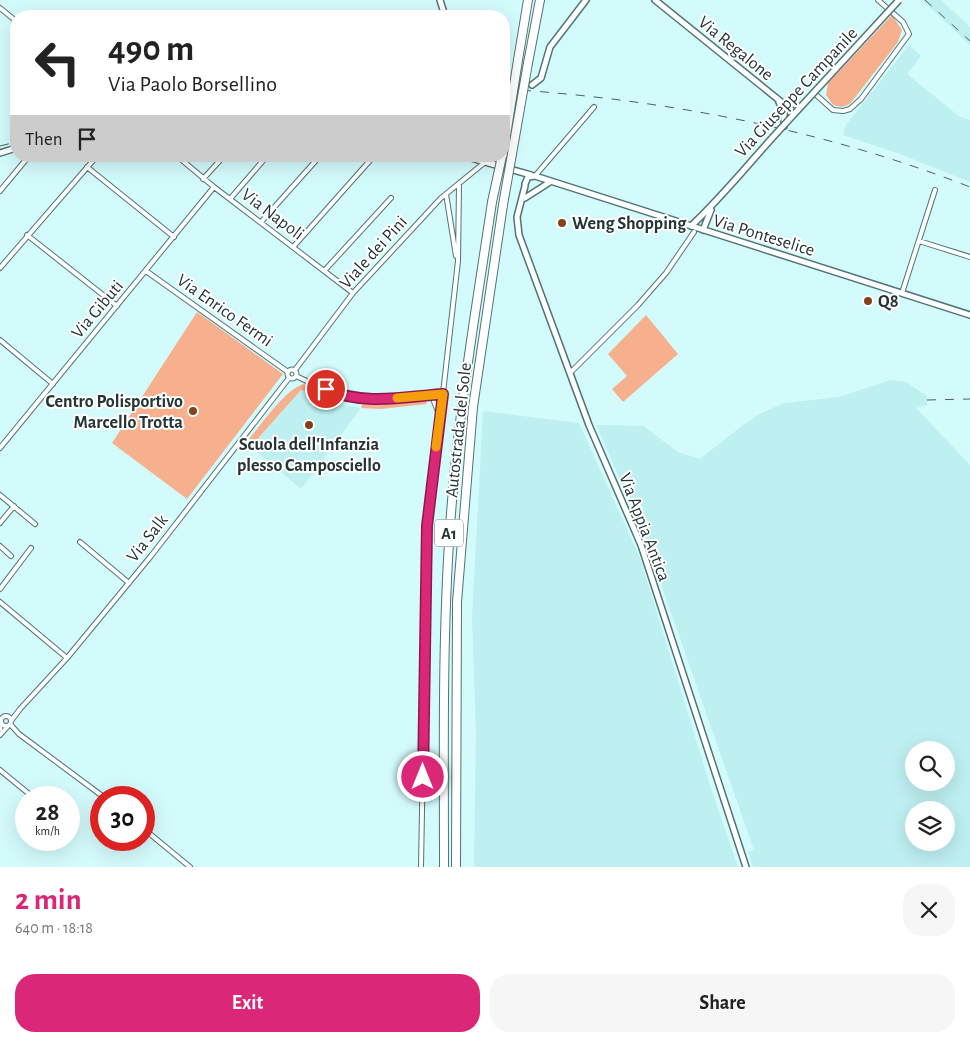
<!DOCTYPE html>
<html lang="en">
<head>
<meta charset="utf-8">
<style>
	body { margin:0; font-family:"Alegreya Sans",sans-serif; background:#f6f6f6; color:#222; height:100vh; display:flex; flex-direction:column; font-size:19px; white-space:nowrap }
	* { box-sizing:border-box; margin:0 }
	p { font-size:16px; color:#767676 }
	.icon { flex:none; width:28px; height:28px; fill:none; stroke:currentColor; stroke-width:2; stroke-linecap:round; stroke-linejoin:round }
	.map { position:relative; height:867px; overflow:hidden }
	.details { display:flex; flex-direction:column; background:#fff; flex:1 }
	.details>* { flex:none }
	.banner { position:absolute; left:10px; top:10px; width:500px; height:152px; border-radius:20px; box-shadow:0 5px 20px #0002; background:#fff; color:#222; overflow:hidden }
	.controls { position:absolute; left:905px; top:741px; display:grid; gap:10px }
	.controls a { display:grid; place-items:center; width:50px; height:50px; border-radius:50%; background:#fff; box-shadow:0 5px 20px #0002; font-size:25px }
	.speed { position:absolute; left:15px; top:786px; display:flex; gap:10px; font-size:25px; font-weight:700; text-align:center }
	.speed>* { display:grid; place-content:center; width:65px; height:65px; border-radius:50%; background:#fff; box-shadow:0 5px 20px #0002; line-height:1 }
	.speed small { font-size:12px; font-weight:400 }
	.speed .limit { border:8px solid #d22; background:#fff; color:#111 }
	.pin { position:absolute; display:grid; place-items:center; width:42px; height:42px; color:#fff; margin:-21px; border:2px solid #fff; border-radius:50%; box-shadow:0 1px 5px #0007 }
	.me { position:absolute; width:55px; margin:-28px; rotate:0deg; stroke-linejoin:round; filter:drop-shadow(0 0 4px #0008) }
	.turn { display:flex; align-items:center; gap:18px; height:105px; padding:0 15px; font-size:22px }
	.turn .icon { width:65px; height:65px; stroke-width:2.5 }
	.turn b { display:block; font-size:35px; line-height:42px }
	.then { display:flex; align-items:center; height:48px; padding:0 15px; background:#0003; gap:10px; font-size:19px }
	.round { display:grid; place-items:center; flex:none; width:52px; height:52px; border-radius:20px; background:#f6f6f6 }
	.head { display:flex; align-items:center; justify-content:space-between; height:85px; padding:0 15px }
	h1 { font-size:30px; font-weight:700; line-height:38px; color:#db2777 }
	.action { display:flex; gap:10px; margin-top:auto; padding:10px 15px }
	.action a { flex:1; height:58px; border-radius:20px; background:#db2777; color:#fff; font-size:20px; font-weight:700; line-height:58px; text-align:center }
	.action a+a { background:#f6f6f6; color:#222 }
	.map>svg:first-child { display:block }
	.built { fill:#beeff1; fill-rule:evenodd }
	.green { fill:#f7b08d }
	.lines { fill:none; stroke-linecap:round; stroke-linejoin:round }
	.minor-casing { stroke:#517476; stroke-width:6 }
	.tertiary-casing { stroke:#517476; stroke-width:8 }
	.motorway-casing { stroke:#517476; stroke-width:10 }
	.minor { stroke:#fff; stroke-width:4 }
	.tertiary { stroke:#fff; stroke-width:5 }
	.motorway { stroke:#fff; stroke-width:8 }
	.rail { stroke:#4b6061; stroke-width:1; stroke-dasharray:9 9; stroke-linecap:butt }
	.tertiary-bridge-casing { stroke:#517476; stroke-width:8; stroke-linecap:butt }
	.motorway-bridge-casing { stroke:#517476; stroke-width:10; stroke-linecap:butt }
	.tertiary-bridge { stroke:#fff; stroke-width:5 }
	.motorway-bridge { stroke:#fff; stroke-width:8 }
	.route-casing { stroke:#8e194d; stroke-width:12 }
	.route { stroke:#db2777; stroke-width:9 }
	.slow { stroke:#f59e0b; stroke-width:9 }
	.poi-dot { fill:#864119; stroke:#fff; stroke-width:2 }
	.labels { text-anchor:middle; stroke-width:4; stroke-linejoin:round; paint-order:stroke }
	.shield { fill:#fff; stroke:#667172; stroke-width:1 }
	.shield-label { font-size:16px; font-weight:bold; fill:#253435 }
	.street-label { font-size:18px; fill:#253435; stroke:#fff }
	.poi-label { font-size:18px; font-weight:bold; fill:#253435; stroke:#fff; text-anchor:start }
</style>
</head>
<body>
<div class="map">
<svg width="970" height="867" viewBox="0 0 970 867">
	<rect width="100%" height="100%" fill="#d4fbfc"/>
	<path class="built" d="M922,0H941L970,27V45Z
		M909,45L921,56L907,74L960,117L970,120V182L900,154L843,135L845,126Z
		M891,380L906,382L927,396V405L916,408L970,465V867H753L748,852L754,850L640,524L596,425L643,426L678,452L700,459L743,425L760,414L784,403L839,397ZM914,750H946V782H914ZM914,810H946V842H914Z
		M301,390L314,393L334,403L361,408L301,489L251,447Z
		M483,411L579,423L640,558L710,785L738,867H474L476,732L472,618Z"/>
	<path class="green" d="M892,15L902,30L898,42L850,104L842,107L833,105L826,95L828,83Z
		M197,312L283,374L187,499L112,443Z
		M646,315L678,354L623,402L612,389L627,376L608,354Z
		M304,384L338,398L336,404L314,393L301,390L254,443L249,439C261,425 286,388 304,384Z
		M425,399L427,404L381,409L361,408L363,402L382,404Z"/>
	<g class="lines">
		<g class="minor-casing">
			<path id="minor" d="M0,8L16,21
				M814,93L833,110L843,111L850,109L861,99L909,34L903,22L878,0
				M177,156L214,187L353,293
				M490,156L493,165
				M87,167L174,237
				M535,176L594,107
				M203,179L224,156
				M0,191L29,156
				M446,194L456,256
				M230,199L267,156
				M261,222L320,156
				M27,235L117,306
				M919,241L970,257
				M294,246L374,156
				M0,268L97,156
				M325,270L391,198
				M146,271L288,372
				M902,293L935,190
				M0,340L53,384
				M287.5 374a4.5 4.5 0 1 1 9 0a4.5 4.5 0 1 1-9 0Z
				M295,370L353,293L441,198L484,163
				M570,373L638,305L666,273L694,232
				M296,376C311,383 327,391 343,395C376,403 410,396 443,393L458,261L459,185
				M425,395L433,399L439,414
				M0,448L214,187
				M0,495L35,524
				M0,523L14,506
				M80,542L129,583
				M0,546L11,556
				M0,589L31,548
				M0,602L67,658
				M1 721a5 5 0 1 1 10 0a5 5 0 1 1-10 0Z
				M11,721L20,709L67,658L151,556L289,378
				M10,724L19,734L105,798
				M0,729L1,721
				M0,735L9,725
				M0,770L34,798
				M144,829L190,867
				M421,867L427,526L443,393"/>
		</g>
		<g class="tertiary-casing">
			<path id="tertiary" d="M440,0L445,16
				M655,0L795,113
				M504,81L508,82
				M532,85L541,78L550,47L586,0
				M779,102L784,113V126
				M0,153L16,148
				M464,156L531,175
				M525,184L528,177L535,176L970,315
				M525,186L517,217L519,235L589,425L641,545L746,867
				M525,198L550,182
				M691,226C720,199 746,167 773,137
				M703,230L711,210"/>
		</g>
		<g class="motorway-casing">
			<path id="motorway" d="M518,60L528,0
				M528,63L540,0
				M444,867C444,754 442,640 450,528C457,418 476,310 492,202
				M456,867L457,602L473,407L503,205"/>
		</g>
		<use href="#minor" class="minor"/>
		<use href="#tertiary" class="tertiary"/>
		<use href="#motorway" class="motorway"/>
		<path class="rail" d="M925,0L970,41
			M504,89C662,99 822,129 970,187
			M0,146L16,142
			M927,400L970,399"/>
		<g class="tertiary-bridge-casing">
			<path id="tertiary-bridge" d="M773,137L899,0"/>
		</g>
		<g class="motorway-bridge-casing">
			<path id="motorway-bridge" d="M504,148L518,60
				M492,202L502,156
				M503,205L528,63"/>
		</g>
		<use href="#tertiary-bridge" class="tertiary-bridge"/>
		<use href="#motorway-bridge" class="motorway-bridge"/>
	</g>
	<g class="lines">
		<g class="route-casing">
			<path id="route" d="M326,389C363,406 404,397 443,394L427,526L423,777"/>
		</g>
		<use href="#route" class="route"/>
		<path class="slow" d="M397,398L443,394L436,447"/>
	</g>
	<g class="poi-dot">
		<circle cx="562" cy="223" r="5"/>
		<circle cx="868" cy="301" r="5"/>
		<circle cx="193" cy="411" r="5"/>
		<circle cx="309" cy="425" r="5"/>
	</g>
	<g class="labels">
		<rect class="shield" x="435" y="519.5" width="28" height="27" rx="4"/>
		<g class="shield-label">
			<text x="449" y="539">A1</text>
		</g>
		<g class="street-label">
			<text transform="translate(736 48) rotate(39)" y="6">Via Regalone</text>
			<text transform="translate(796 92) rotate(-47)" y="6">Via Giuseppe Campanile</text>
			<text transform="translate(273 214) rotate(37)" y="6">Via Napoli</text>
			<text transform="translate(764 235) rotate(17)" y="6">Via Ponteselice</text>
			<text transform="translate(373 252) rotate(-48)" y="6">Viale dei Pini</text>
			<text transform="translate(97 309) rotate(-50)" y="6">Via Gibuti</text>
			<text transform="translate(225 310) rotate(35)" y="6">Via Enrico Fermi</text>
			<text transform="translate(458 430) rotate(-84)" y="6">Autostrada del Sole</text>
			<text transform="translate(645 527) rotate(69)" y="6">Via Appia Antica</text>
			<text transform="translate(147 538) rotate(-52)" y="6">Via Salk</text>
		</g>
		<g class="poi-label">
			<text x="572" y="229">Weng Shopping</text>
			<text x="878" y="307">Q8</text>
			<text x="183" y="407" text-anchor="end">Centro Polisportivo<tspan x="183" dy="21">Marcello Trotta</tspan></text>
			<text x="309" y="450" text-anchor="middle">Scuola dell'Infanzia<tspan x="309" dy="21">plesso Camposciello</tspan></text>
		</g>
	</g>
</svg>
<div class="controls">
<a><svg class="icon" aria-label="search" viewBox="0 0 24 24"><circle cx="10" cy="10" r="6"/><path d="M15 15l6 6"/></svg></a>
<a><svg class="icon" aria-label="layers" viewBox="0 0 24 24"><path d="M12 4l9 5-9 5-9-5zM3 14l9 5 9-5"/></svg></a>
</div>
<div class="speed"><div>28<small>km/h</small></div><div class="limit">30</div></div>
<div class="pin" style="left:326px;top:389px;background:#d93025"><svg class="icon" aria-label="arrive" viewBox="0 0 24 24"><path d="M6 21V4h12l-3 4 3 4H6"/></svg></div>
<svg class="me" style="left:423px;top:777px" viewBox="-20 -20 40 40"><circle r="17" fill="#db2777" stroke="#fff" stroke-width="3"/><path d="M0-11L8 9 0 5-8 9z" fill="#fff"/></svg>
<div class="banner">
<div class="turn"><svg class="icon" aria-label="left" viewBox="0 0 24 24"><path d="M17 20v-9H6M10 6l-5 5 5 5"/></svg><div><b>490 m</b>Via Paolo Borsellino</div></div>
<div class="then">Then<svg class="icon" aria-label="arrive" viewBox="0 0 24 24"><path d="M6 21V4h12l-3 4 3 4H6"/></svg></div>
</div>
</div>
<section class="details">
<div class="head"><div><h1>2 min</h1><p>640 m · 18:18</p></div><a class="round"><svg class="icon" aria-label="close" viewBox="0 0 24 24"><path d="M6 6l12 12M18 6L6 18"/></svg></a></div>
<div class="action"><a>Exit</a><a>Share</a></div>
</section>
</body>
</html>
